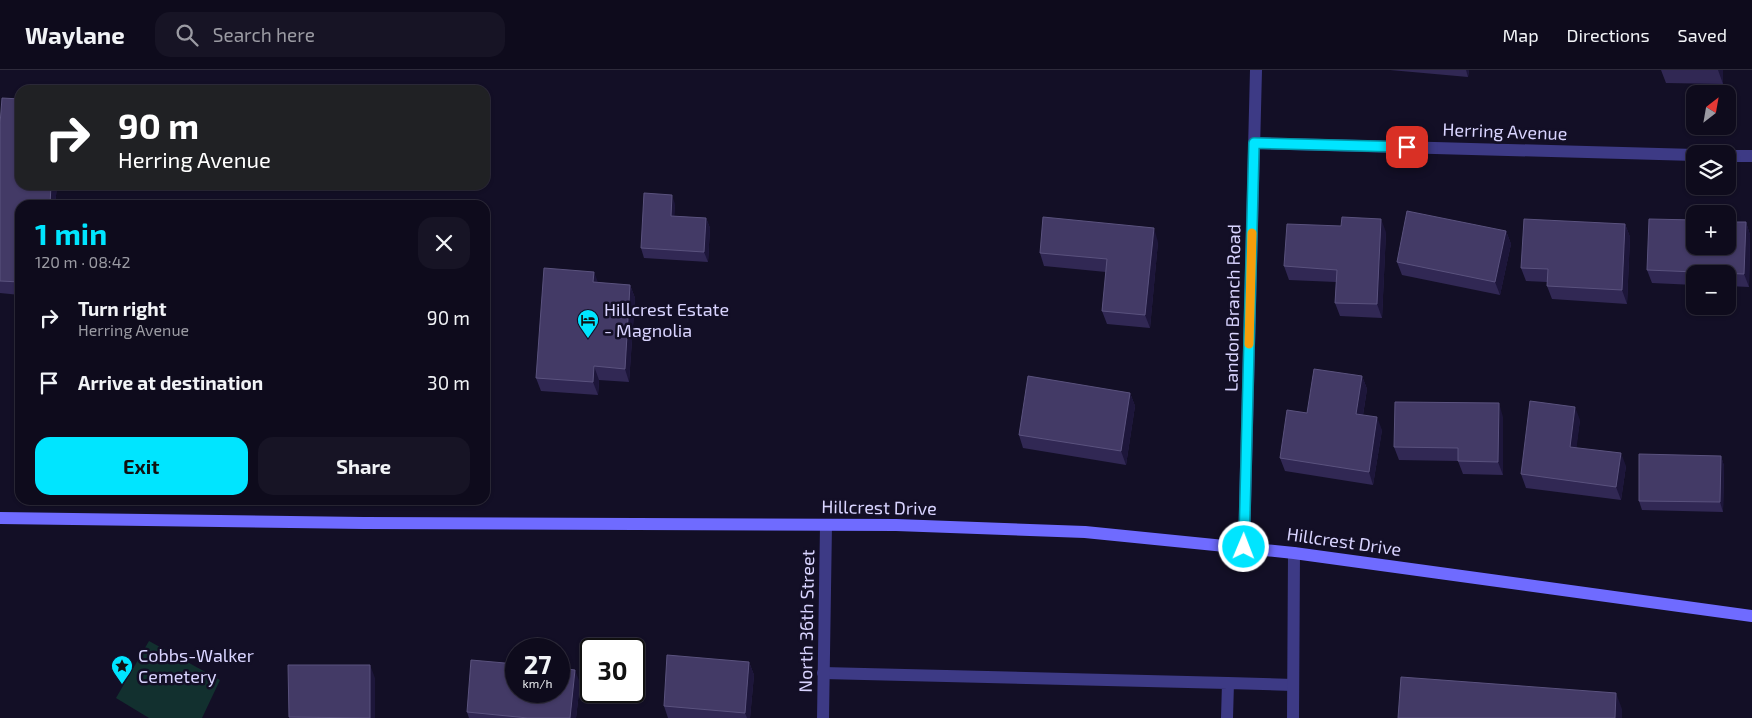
<!DOCTYPE html>
<html lang="en">
<head>
<meta charset="utf-8">
<style>
	body { margin:0; font-family:"Exo 2",sans-serif; background:#171425; color:#f1f3f6; height:100vh; display:flex; flex-direction:column; font-size:19px; white-space:nowrap }
	* { box-sizing:border-box; margin:0 }
	p { font-size:16px; color:#9b9ba3 }
	.icon { flex:none; width:28px; height:28px; fill:none; stroke:currentColor; stroke-width:2; stroke-linecap:round; stroke-linejoin:round }
	.map { position:relative; flex:1; overflow:hidden }
	.side { position:absolute; left:15px; top:130px; width:475px; height:305px; display:flex; flex-direction:column; background:#0e0b1c; border-radius:15px; box-shadow:0 1px 4px #0004,0 0 0 1px #2e2b3b }
	.side>* { flex:none }
	.guide { position:absolute; left:15px; top:15px; width:475px; height:105px; border-radius:15px; box-shadow:0 1px 4px #0004,0 0 0 1px #2e2b3b; background:#202124; color:#fff; overflow:hidden }
	.needle { width:32px; rotate:31deg }
	.fabs { position:absolute; left:1686px; top:15px; display:grid; gap:10px }
	.fabs a { display:grid; place-items:center; width:50px; height:50px; border-radius:10px; background:#0e0b1c; box-shadow:0 1px 4px #0004,0 0 0 1px #2e2b3b; font-size:25px }
	.speed { position:absolute; left:505px; top:568px; display:flex; gap:10px; font-size:25px; font-weight:700; text-align:center }
	.speed>* { display:grid; place-content:center; width:65px; height:65px; border-radius:50%; background:#0e0b1c; box-shadow:0 1px 4px #0004,0 0 0 1px #2e2b3b; line-height:1 }
	.speed small { font-size:12px; font-weight:400 }
	.speed .limit { border:2px solid #111; border-radius:8px; background:#fff; color:#111 }
	.pin { position:absolute; display:grid; place-items:center; width:42px; height:42px; color:#fff; margin:-21px; border-radius:10px; box-shadow:0 2px 8px #0006 }
	.me { position:absolute; width:55px; margin:-28px; rotate:1deg; stroke-linejoin:round; filter:drop-shadow(0 0 4px #0008) }
	.turn { display:flex; align-items:center; gap:18px; height:105px; padding:0 20px; font-size:22px }
	.turn .icon { width:65px; height:65px; stroke-width:2.5 }
	.turn b { display:block; font-size:35px; line-height:42px }
	.round { display:grid; place-items:center; flex:none; width:52px; height:52px; border-radius:15px; background:#171425 }
	.headline { display:flex; align-items:center; justify-content:space-between; height:85px; padding:0 20px }
	h1 { font-size:30px; font-weight:700; line-height:38px; color:#00e5ff }
	.action { display:flex; gap:10px; margin-top:auto; padding:10px 20px }
	.action a { flex:1; height:58px; border-radius:15px; background:#00e5ff; color:#111; font-size:20px; font-weight:700; line-height:58px; text-align:center }
	.action a+a { background:#171425; color:#f1f3f6 }
	ul { padding:0; list-style:none }
	li { display:flex; align-items:center; gap:15px; height:65px; padding:0 20px }
	li div { flex:1 }
	li b { display:block; font-size:19px }
	li em { font-style:normal }
	header { display:flex; align-items:center; gap:30px; box-sizing:border-box; height:70px; padding:0 25px; background:#0e0b1c; border-bottom:1px solid #2e2b3b }
	header strong { font-size:24px }
	nav { display:flex; gap:28px; margin-inline-start:auto; font-size:18px }
	.search { width:350px; height:45px; background:#171425; display:flex; align-items:center; gap:12px; box-sizing:border-box; padding:0 18px; border-radius:15px; color:#9b9ba3; font-size:19px }
	.map>svg:first-child { display:block }
	.green { fill:#12302f }
	.lines { fill:none; stroke-linecap:round; stroke-linejoin:round }
	.service { stroke:#3d3a85; stroke-width:12 }
	.minor { stroke:#3d3a85; stroke-width:12 }
	.secondary { stroke:#6f6bff; stroke-width:12 }
	.wall { fill:#312854 }
	.shaded-wall { fill:#1d163a }
	.building { fill:#433a66; stroke:#5a527e }
	.route-casing { stroke:#0095a6; stroke-width:12 }
	.route { stroke:#00e5ff; stroke-width:9 }
	.slow { stroke:#f59e0b; stroke-width:9 }
	.labels { text-anchor:middle; stroke-width:5; stroke-linejoin:round; paint-order:stroke }
	.street-label { font-size:18px; fill:#d9d4ff; stroke:#130f26 }
	.poi-label { font-size:18px; fill:#d9d4ff; stroke:#130f26; text-anchor:start }
</style>
</head>
<body>
<header>
<strong>Waylane</strong>
<div class="search"><svg class="icon" aria-label="search" viewBox="0 0 24 24"><circle cx="10" cy="10" r="6"/><path d="M15 15l6 6"/></svg>Search here</div>
<nav><a>Map</a><a>Directions</a><a>Saved</a></nav>
</header>
<div class="map">
<svg width="1752" height="648" viewBox="0 0 1752 648">
	<rect width="100%" height="100%" fill="#130f26"/>
	<path class="green" d="M149,571L220,610L202,648H149L116,628Z"/>
	<g class="lines">
		<path class="service" d="M823,603L1228,613L1227,648
			M1228,613L1293,615"/>
		<path class="minor" d="M1254,73L1695,85
			M1728,86H1752
			M1244,477L1256,0
			M823,648L826,455
			M1293,648L1294,483"/>
		<path class="secondary" d="M0,448L364,453L896,455L1085,462L1294,483L1752,546"/>
	</g>
	<path class="wall" d="M1390,0H1469L1468,7Z
		M1661,0H1752H1723V14L1666,13Z
		M0,54L20,115H97L96,119L57,116L55,135H20V225L0,223Z
		M675,134L674,146L706,148L710,158L708,192L644,188L641,178Z
		M1746,152L1750,165L1749,217L1728,216V204H1695V215L1652,213L1647,200Z
		M1625,154L1630,167L1627,234L1552,229L1547,216V212L1526,211L1521,198Z
		M1506,161L1511,174L1500,225L1402,205L1397,192Z
		M1386,162L1382,248L1340,246L1335,233L1336,212L1289,210L1284,196Z
		M1158,172L1150,258L1107,254L1102,241L1106,202L1044,196L1040,183Z
		M598,213L630,215L635,228L629,312L599,310L598,325L541,321L536,308Z
		M1362,306L1367,319L1363,345L1382,360L1373,415L1285,401L1280,388L1307,343Z
		M1130,323L1135,336L1126,395L1023,378L1019,365Z
		M1503,347V405L1463,404L1458,391L1399,390L1394,377Z
		M1580,350L1576,378L1626,396L1621,430L1526,418L1521,404Z
		M1721,386L1724,396L1723,442L1642,440L1639,431Z
		M749,592L754,605L750,648H668L664,636Z
		M375,608V648H289V647Z
		M580,613L576,648H469L467,642Z"/>
	<path class="shaded-wall" d="M1466,0H1469L1468,7Z
		M1718,0H1723V14Z
		M51,115H56L57,116L55,135H50Z
		M672,125L675,134L674,156L671,146Z
		M706,148L710,158L708,192L704,182Z
		M1381,149L1386,162L1382,248L1377,234Z
		M1746,152L1750,165L1749,217L1744,204Z
		M1625,154L1630,167L1627,234L1622,220Z
		M1154,158L1158,172L1150,258L1145,245Z
		M1506,161L1511,174L1500,225L1495,212Z
		M594,202L599,215L593,212Z
		M630,215L635,228L629,312L625,299Z
		M594,296L599,310L598,325L593,312Z
		M1362,306L1367,319L1361,357L1356,344Z
		M1130,323L1135,336L1126,395L1121,381Z
		M1499,333L1503,347V405L1498,392Z
		M1575,337L1580,350L1575,390L1570,377Z
		M1377,347L1382,360L1373,415L1369,402Z
		M1621,383L1626,396L1621,430L1616,417Z
		M1721,386L1724,396L1723,442L1720,432Z
		M749,592L754,605L750,648H747L745,643Z
		M370,595L375,608V648H370Z
		M575,600L580,613L576,648H570Z
		M1616,623L1622,639V648H1615Z"/>
	<path class="building" d="M2,28L20,29V115H51L50,135H20V212L0,211V54Z
		M644,123L672,125L671,146L706,148L704,182L641,178Z
		M1407,141L1506,161L1495,212L1397,192Z
		M1043,147L1154,158L1145,245L1102,241L1107,189L1040,183Z
		M1342,147L1381,149L1377,234L1335,233L1337,200L1284,196L1287,154L1341,156Z
		M1524,149L1625,154L1622,220L1547,216L1548,199L1521,198Z
		M1649,149L1695,150V176H1728V152H1746L1744,204L1647,200Z
		M544,198L594,202L593,212L630,215L625,299L594,296L593,312L536,308Z
		M1314,299L1362,306L1356,344L1377,347L1369,402L1280,388L1287,340L1307,343Z
		M1028,306L1130,323L1121,381L1019,365Z
		M1530,331L1575,337L1570,377L1621,383L1616,417L1521,404Z
		M1395,332L1499,333L1498,392L1458,391V378L1394,377Z
		M1639,384L1721,386L1720,432L1639,431Z
		M667,585L749,592L745,643L664,636Z
		M471,590L516,594V621H559V598L575,600L570,648H528L467,642Z
		M288,595H370V648L289,647Z
		M1401,607L1616,623L1615,648H1398Z"/>
	<g class="lines">
		<g class="route-casing">
			<path id="route" d="M1244,477L1254,73L1407,77"/>
		</g>
		<use href="#route" class="route"/>
		<path class="slow" d="M1249,274L1252,163"/>
	</g>
	<defs>
		<g id="hotel-pin" transform="scale(1.125)"><path d="M0 17L-7.5 6A9.5 9.5 0 1 1 7.5 6Z" fill="#00e5ff" stroke="#130f26"/><path d="M-6-4.5h1.5V1H6V5H4.5V3h-9V5H-6ZM-4 0a1.8 1.8 0 1 1 3.6 0ZM.5 0V-2.5h3Q6-2.5 6 0Z" fill="#111"/></g>
		<g id="sight-pin" transform="scale(1.125)"><path d="M0 17L-7.5 6A9.5 9.5 0 1 1 7.5 6Z" fill="#00e5ff" stroke="#130f26"/><path d="M0-6L1.8-2.2L6-1.7L2.9 1.2L3.7 5.4L0 3.3L-3.7 5.4L-2.9 1.2L-6-1.7L-1.8-2.2Z" fill="#111"/></g>
	</defs>
	<g fill-rule="evenodd">
		<use href="#hotel-pin" x="588" y="250"/>
		<use href="#sight-pin" x="122" y="596"/>
	</g>
	<g class="labels">
		<g class="street-label">
			<text transform="translate(1505 62) rotate(2)" y="6">Herring Avenue</text>
			<text transform="translate(1233 238) rotate(-89)" y="6">Landon Branch Road</text>
			<text transform="translate(879 438) rotate(1)" y="6">Hillcrest Drive</text>
			<text transform="translate(1344 472) rotate(8)" y="6">Hillcrest Drive</text>
			<text transform="translate(807 551) rotate(-89)" y="6">North 36th Street</text>
		</g>
		<g class="poi-label">
			<text x="604" y="246">Hillcrest Estate<tspan x="604" dy="21">- Magnolia</tspan></text>
			<text x="138" y="592">Cobbs-Walker<tspan x="138" dy="21">Cemetery</tspan></text>
		</g>
	</g>
</svg>
<div class="fabs">
<a><svg class="needle" viewBox="-14 -14 28 28"><path d="M0-13l5 13h-10z" fill="#e53935"/><path d="M0 13l5-13h-10z" fill="#9b9ba3"/></svg></a>
<a><svg class="icon" aria-label="layers" viewBox="0 0 24 24"><path d="M12 4l9 5-9 5-9-5zM3 14l9 5 9-5"/></svg></a>
<a>+</a>
<a>−</a>
</div>
<div class="speed"><div>27<small>km/h</small></div><div class="limit">30</div></div>
<div class="pin" style="left:1407px;top:77px;background:#d93025"><svg class="icon" aria-label="arrive" viewBox="0 0 24 24"><path d="M6 21V4h12l-3 4 3 4H6"/></svg></div>
<svg class="me" style="left:1244px;top:477px" viewBox="-20 -20 40 40"><circle r="17" fill="#00e5ff" stroke="#fff" stroke-width="3"/><path d="M0-11L8 9 0 5-8 9z" fill="#fff"/></svg>
<div class="guide">
<div class="turn"><svg class="icon" aria-label="right" viewBox="0 0 24 24"><path d="M7 20v-9h11M14 6l5 5-5 5"/></svg><div><b>90 m</b>Herring Avenue</div></div>
</div>
<section class="side">
<div class="headline"><div><h1>1 min</h1><p>120 m · 08:42</p></div><a class="round"><svg class="icon" aria-label="close" viewBox="0 0 24 24"><path d="M6 6l12 12M18 6L6 18"/></svg></a></div>
<ul>
<li><svg class="icon" aria-label="right" viewBox="0 0 24 24"><path d="M7 20v-9h11M14 6l5 5-5 5"/></svg><div><b>Turn right</b><p>Herring Avenue</p></div><em>90 m</em></li>
<li><svg class="icon" aria-label="arrive" viewBox="0 0 24 24"><path d="M6 21V4h12l-3 4 3 4H6"/></svg><div><b>Arrive at destination</b></div><em>30 m</em></li>
</ul>
<div class="action"><a>Exit</a><a>Share</a></div>
</section>
</div>
</body>
</html>
